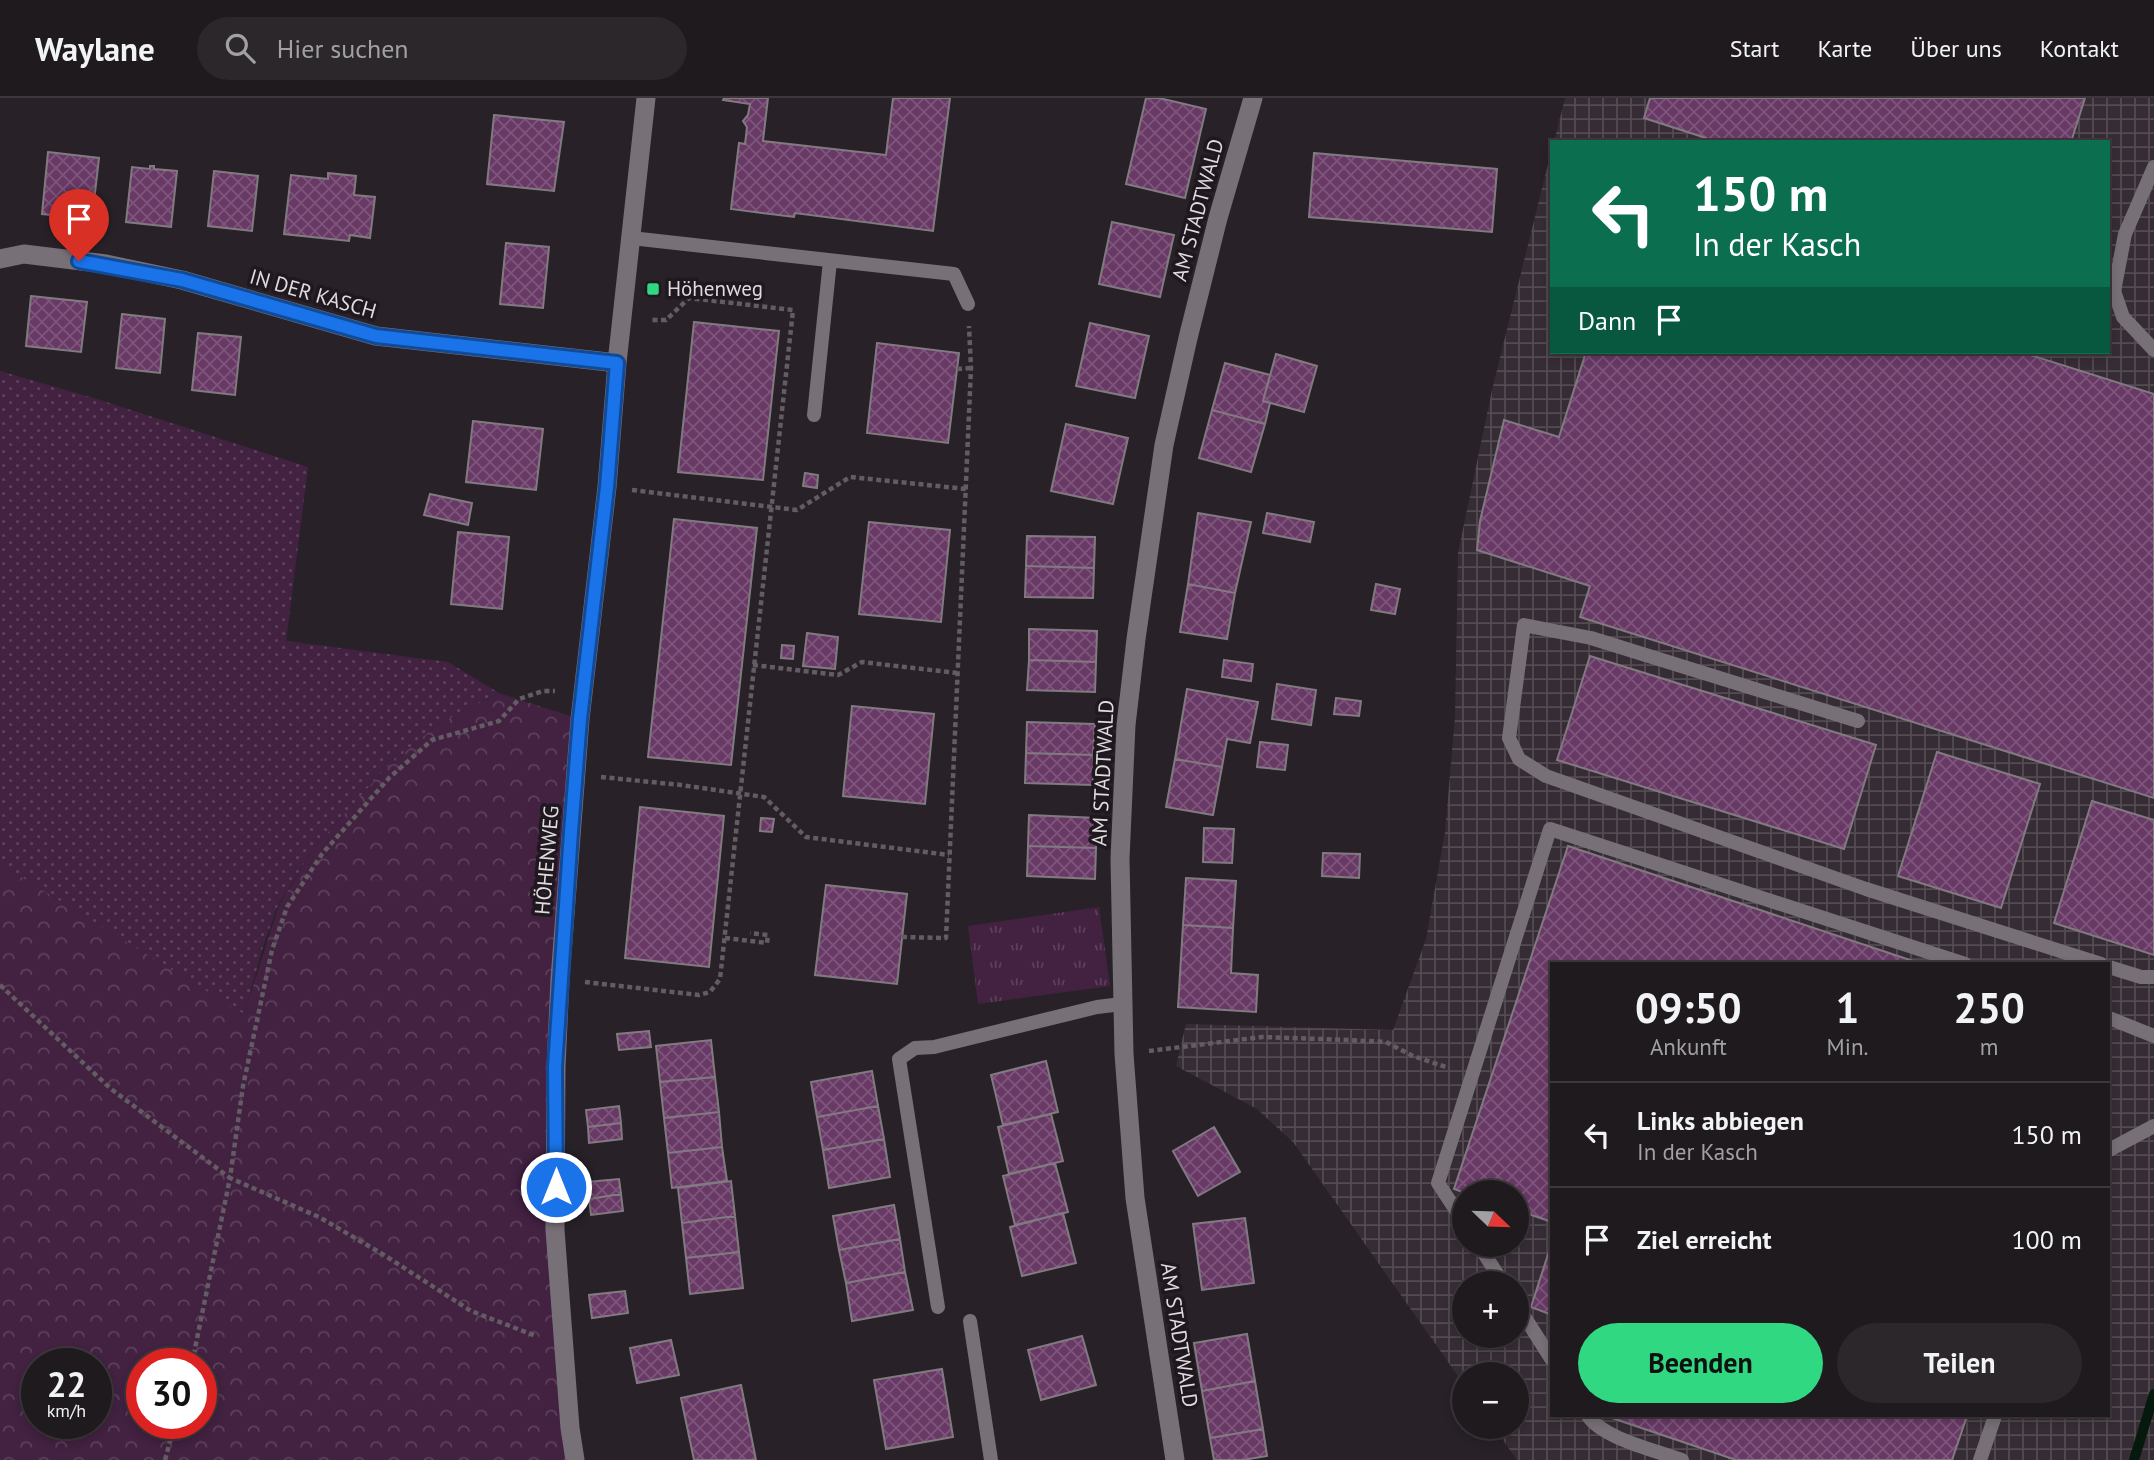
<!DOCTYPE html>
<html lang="de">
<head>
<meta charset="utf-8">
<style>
	body { margin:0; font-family:"PT Sans",sans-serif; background:#2b272b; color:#f1f3f6; height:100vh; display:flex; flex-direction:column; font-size:26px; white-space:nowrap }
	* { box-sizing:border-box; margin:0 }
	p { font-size:23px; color:#a1a1a4 }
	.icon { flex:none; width:38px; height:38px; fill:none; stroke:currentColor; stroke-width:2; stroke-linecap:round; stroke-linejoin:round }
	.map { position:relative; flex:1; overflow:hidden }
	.drawer { position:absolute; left:1550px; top:864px; width:560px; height:455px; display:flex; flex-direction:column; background:#1e1a1e; border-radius:0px; box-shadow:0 4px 10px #0003,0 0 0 2px #3c383c }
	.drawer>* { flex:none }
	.hud { position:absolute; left:1550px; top:42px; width:560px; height:214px; border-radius:0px; box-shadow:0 4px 10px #0003,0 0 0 2px #3c383c; background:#0b6e4f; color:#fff; overflow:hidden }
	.needle { width:46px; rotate:113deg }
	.tools { position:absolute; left:1452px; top:1082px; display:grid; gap:14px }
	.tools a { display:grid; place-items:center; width:77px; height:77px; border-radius:50%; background:#1e1a1e; box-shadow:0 4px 10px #0003,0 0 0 2px #3c383c; font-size:35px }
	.speed { position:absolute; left:21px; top:1250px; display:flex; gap:14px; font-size:35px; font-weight:700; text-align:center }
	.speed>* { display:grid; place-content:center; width:91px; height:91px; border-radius:50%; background:#1e1a1e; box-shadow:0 4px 10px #0003,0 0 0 2px #3c383c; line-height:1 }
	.speed small { font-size:18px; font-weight:400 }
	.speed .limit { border:10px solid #d22; background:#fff; color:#111 }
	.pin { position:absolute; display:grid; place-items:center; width:60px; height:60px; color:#fff; margin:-72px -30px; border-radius:50% 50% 50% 0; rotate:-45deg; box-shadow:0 0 7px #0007 }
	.pin .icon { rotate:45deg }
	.me { position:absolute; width:77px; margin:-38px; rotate:0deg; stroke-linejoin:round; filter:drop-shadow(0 0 5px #0008) }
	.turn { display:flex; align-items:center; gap:24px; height:147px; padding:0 28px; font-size:32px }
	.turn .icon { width:91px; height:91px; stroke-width:2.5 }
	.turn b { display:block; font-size:49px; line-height:60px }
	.then { display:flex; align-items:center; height:66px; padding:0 28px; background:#0003; gap:14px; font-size:26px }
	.eta { display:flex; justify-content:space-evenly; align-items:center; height:119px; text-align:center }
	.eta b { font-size:42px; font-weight:700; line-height:49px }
	.primary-button { display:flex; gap:14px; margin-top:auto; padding:14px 28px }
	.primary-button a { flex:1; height:80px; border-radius:42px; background:#31d882; color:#111; font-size:28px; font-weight:700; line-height:80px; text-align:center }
	.primary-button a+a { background:#2b272b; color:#f1f3f6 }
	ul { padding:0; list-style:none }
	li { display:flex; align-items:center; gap:21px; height:105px; padding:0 28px; border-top:2px solid #3c383c }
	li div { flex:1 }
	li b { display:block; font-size:26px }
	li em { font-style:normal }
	header { display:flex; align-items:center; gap:42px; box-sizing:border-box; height:98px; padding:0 35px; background:#1e1a1e; border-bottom:2px solid #3c383c }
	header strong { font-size:33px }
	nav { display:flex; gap:38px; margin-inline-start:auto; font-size:24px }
	.search { width:490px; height:63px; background:#2b272b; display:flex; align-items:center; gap:18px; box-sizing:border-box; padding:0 24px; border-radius:38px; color:#a1a1a4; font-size:26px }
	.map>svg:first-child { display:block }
	.industrial { fill:url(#industrial-grid); fill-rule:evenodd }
	.grass { fill:url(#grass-dots) }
	.forest { fill:url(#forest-crowns); fill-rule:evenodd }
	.park { fill:url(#park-tufts) }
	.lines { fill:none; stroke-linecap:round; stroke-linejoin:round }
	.stream { stroke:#05190d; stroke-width:10 }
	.building { fill:url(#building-cross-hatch); stroke:#827a81; stroke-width:2 }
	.path { stroke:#635d63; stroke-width:4.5; stroke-dasharray:5 3.5; stroke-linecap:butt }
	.service { stroke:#787077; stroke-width:14 }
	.minor { stroke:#787077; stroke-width:19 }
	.route-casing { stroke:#114b97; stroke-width:18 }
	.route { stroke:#1a73e8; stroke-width:12 }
	.poi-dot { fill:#31d882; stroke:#1f181e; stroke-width:2.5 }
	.labels { text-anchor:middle; stroke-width:7; stroke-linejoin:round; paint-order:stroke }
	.street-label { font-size:21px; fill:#dfdbdf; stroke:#1f181e }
	.poi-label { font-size:21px; fill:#dfdbdf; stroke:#1f181e; text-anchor:start }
</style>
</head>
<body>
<header>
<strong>Waylane</strong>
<div class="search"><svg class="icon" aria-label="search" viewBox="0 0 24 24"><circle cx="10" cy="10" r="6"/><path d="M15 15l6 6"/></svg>Hier suchen</div>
<nav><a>Start</a><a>Karte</a><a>Über uns</a><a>Kontakt</a></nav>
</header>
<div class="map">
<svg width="2154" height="1362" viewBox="0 0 2154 1362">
	<defs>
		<pattern id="industrial-grid" width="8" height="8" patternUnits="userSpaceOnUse" patternTransform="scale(1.75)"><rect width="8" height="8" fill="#362c35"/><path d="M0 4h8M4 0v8" fill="none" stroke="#534a52"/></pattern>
		<pattern id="grass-dots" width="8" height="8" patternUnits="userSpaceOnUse" patternTransform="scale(1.75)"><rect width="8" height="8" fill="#422141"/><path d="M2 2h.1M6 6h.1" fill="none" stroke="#5d415c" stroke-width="1.8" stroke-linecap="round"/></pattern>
		<pattern id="forest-crowns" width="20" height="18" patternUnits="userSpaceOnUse" patternTransform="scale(1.75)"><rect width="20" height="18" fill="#422141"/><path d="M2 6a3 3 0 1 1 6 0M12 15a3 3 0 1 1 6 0" fill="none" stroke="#5d415c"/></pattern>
		<pattern id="park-tufts" width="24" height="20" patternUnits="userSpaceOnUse" patternTransform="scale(1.75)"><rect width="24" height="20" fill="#422141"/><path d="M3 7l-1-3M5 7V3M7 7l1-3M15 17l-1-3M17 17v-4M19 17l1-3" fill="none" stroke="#5d415c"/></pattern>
		<pattern id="building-cross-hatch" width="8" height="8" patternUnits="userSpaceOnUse" patternTransform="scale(1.75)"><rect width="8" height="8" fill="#693966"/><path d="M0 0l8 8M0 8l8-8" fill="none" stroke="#7e557b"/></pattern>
	</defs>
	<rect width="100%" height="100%" fill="#282228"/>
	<path class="industrial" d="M1565,0H2154V1362H1517L1493,1328H1517V1276H1465V1288L1293,1044L1257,1011L1176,968L1186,926L1393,932L1426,841L1445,734L1455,619L1458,455L1492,292L1552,50V254H2109V44H1554ZM1552,866H2109V1318H1552ZM1465,1094H1517V1146H1465ZM1465,1185H1517V1237H1465Z"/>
	<path class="grass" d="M0,273L97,301L308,369L286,543L448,564L499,595L437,627L384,672L314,750L278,807L263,849L244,917L0,766Z"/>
	<path class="forest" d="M499,595L580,621L556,969L575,1362H0V766L244,916L279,807L314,750L384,672L437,627ZM37,1265H96V1325H37ZM142,1265H201V1325H142Z"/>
	<path class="park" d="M1099,809L1110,888L978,906L968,828Z"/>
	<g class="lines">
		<path class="stream" d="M2134,1362L2154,1296"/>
	</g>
	<path class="building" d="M724,0H768L763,43L886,57L893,0H950L933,133L795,115L794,119L731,111L739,45L745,46L747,29L743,23L748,17L750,6L723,2Z
		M1146,0H1159L1206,11L1185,100L1126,86Z
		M1650,0H2085L2071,44H1705L1706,40L1644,20Z
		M494,17L564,24L554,93L487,86Z
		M48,54L99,60L92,121L42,116Z
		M1314,55L1497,71L1492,134L1309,119Z
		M150,68H154V71L177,73L171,129L126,124L132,69L150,71Z
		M214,73L258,78L252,133L208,128Z
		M328,75L356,78L354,97L375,99L370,140L350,137L349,143L284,136L291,77L328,81Z
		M1112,124L1174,137L1160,199L1099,186Z
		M506,145L549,149L543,210L500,206Z
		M31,198L87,204L81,254L26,248Z
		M122,216L165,221L160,275L116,270Z
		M694,224L779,233L763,382L678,374Z
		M1090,225L1149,238L1135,300L1076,288Z
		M198,235L241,239L235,297L192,292Z
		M877,245L959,255L948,345L867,335Z
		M1586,254H2021L2154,296V700L1580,519L1590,488L1477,452L1480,423L1504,322L1559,339Z
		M1276,256L1317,268L1304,314L1263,303Z
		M1225,265L1270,277L1263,303L1270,305L1265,326L1212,312Z
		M1212,312L1265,326L1251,374L1199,360Z
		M473,323L543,331L536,392L466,384Z
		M1066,326L1128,340L1113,406L1051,393Z
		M805,375L818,377L817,390L803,388Z
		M430,396L472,405L468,427L424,417Z
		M1198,415L1251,424L1235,495L1188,486Z
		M1267,415L1314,424L1310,444L1263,435Z
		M674,421L757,430L731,667L648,659Z
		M869,424L950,432L941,524L859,516Z
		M458,434L509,439L502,511L451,506Z
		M1027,438L1095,439L1094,470L1026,468Z
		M1026,468L1094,470L1093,500L1025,499Z
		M1188,486L1235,495L1227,541L1180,534Z
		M1376,486L1400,491L1395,516L1371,512Z
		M1029,531L1097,533L1096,564L1029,562Z
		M807,535L838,539L835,571L803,568Z
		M782,547L794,548L793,561L781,560Z
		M1590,558L1876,647L1844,751L1557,662Z
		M1029,562L1096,564L1095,594L1027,592Z
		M1224,562L1253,566L1251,583L1222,579Z
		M1277,586L1316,592L1311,627L1272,621Z
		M1187,591L1258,604L1250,645L1227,641L1222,669L1175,661Z
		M1336,600L1361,603L1359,618L1334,616Z
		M852,608L934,616L925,706L843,698Z
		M1027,624L1095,626L1093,657L1026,655Z
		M1260,644L1288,647L1285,672L1257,669Z
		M1937,654L2040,686L2001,810L1898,778Z
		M1026,655L1093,657V687L1025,685Z
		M1175,661L1222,669L1213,717L1166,709Z
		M2092,703L2154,722V857L2054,825Z
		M640,709L724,718L709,869L625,860Z
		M1029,717L1097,720L1096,750L1028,748Z
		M761,720L774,721L772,734L760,733Z
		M1204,730L1234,731L1232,765L1203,764Z
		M1028,748L1096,750L1095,781L1027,778Z
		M1568,748L1922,866H1552V1124L1517,1112V1094L1465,1095L1454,1091Z
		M1323,755L1360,756L1359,780L1322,778Z
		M1186,780L1236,783L1233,830L1183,827Z
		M826,787L907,796L897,886L815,877Z
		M1183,827L1233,830L1231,875L1258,877L1256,914L1178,909Z
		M649,933L651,949L619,952L617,936Z
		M711,942L715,979L660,984L656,948Z
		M1046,963L1058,1014L1003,1027L991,977Z
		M872,973L878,1008L817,1019L811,984Z
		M715,979L719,1014L664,1020L660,984Z
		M619,1008L621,1025L588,1029L586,1012Z
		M878,1008L884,1041L823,1052L817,1019Z
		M719,1014L722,1049L668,1055L664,1020Z
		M1051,1016L1063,1063L1009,1076L998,1029Z
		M621,1025L622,1041L589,1045L588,1029Z
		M1214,1029L1240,1074L1198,1098L1173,1053Z
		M884,1041L890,1079L829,1090L823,1052Z
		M722,1049L727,1083L672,1090L668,1055Z
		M1055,1065L1068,1114L1015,1127L1003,1078Z
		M619,1081L621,1096L589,1101L587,1084Z
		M731,1083L735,1118L682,1125L678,1090Z
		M621,1096L623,1113L591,1117L589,1101Z
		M894,1107L900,1141L839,1152L833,1118Z
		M1063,1115L1076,1165L1022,1178L1010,1129Z
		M735,1118L739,1154L686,1160L682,1125Z
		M1245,1120L1254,1185L1202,1192L1193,1126Z
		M900,1141L905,1174L846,1185L839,1152Z
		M1552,1144V1217L1531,1209Z
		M739,1154L743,1190L690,1196L686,1160Z
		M905,1174L913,1212L852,1223L846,1185Z
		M625,1193L628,1215L592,1220L589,1197Z
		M1247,1236L1255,1283L1202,1293L1194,1245Z
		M1082,1238L1096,1287L1041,1302L1028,1252Z
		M671,1242L679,1277L637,1285L630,1250Z
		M942,1271L953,1339L886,1351L874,1282Z
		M1255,1283L1263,1331L1210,1340L1202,1293Z
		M741,1287L756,1362H694L681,1300Z
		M1606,1318H1967L1952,1362H1736Z
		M1263,1331L1267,1358L1243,1362H1214L1210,1340Z"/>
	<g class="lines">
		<path class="path" d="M957,271L971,270
			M632,392L797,412L850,379L966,391
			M753,567L838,577L862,564L957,575
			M601,679L681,687L764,699L806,739L949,757
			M902,839L946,840L971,270L969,228
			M725,840L767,845L768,837L750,835
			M585,884L699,897L710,894L720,881L793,212L689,200L666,222H650
			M0,887L111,991L230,1080L243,988L272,852L287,809L322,756L389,680L432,642L499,623L519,601L543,593H555
			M1149,953L1262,939L1349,942L1386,944L1413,958L1449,970
			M192,1265L230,1080L319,1119L384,1157L471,1213L536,1238
			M165,1362L175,1325"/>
		<path class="service" d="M2154,69L2125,136L2114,193L2123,219L2154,252
			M631,140L954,176L968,206
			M814,317L830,163
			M1858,623L1591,540L1524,527L1509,640L1519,661L1546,678L1866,791L2101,866
			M2109,869L2141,879H2154
			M2109,920L2154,938
			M2109,1052L2154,1028
			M1465,1126L1438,1085L1550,731L1965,866
			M1478,1146L1503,1185
			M1517,1207L1552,1262
			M938,1209L899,961L915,950L934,949L1097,909L1122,906
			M970,1223L991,1362
			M1588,1318C1604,1341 1655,1352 1682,1362
			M1980,1362L1995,1318"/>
		<path class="minor" d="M0,161L24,156L106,166L182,182L376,238L617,265
			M575,1362L570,1330L555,1132L556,969L560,881L580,621L607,389L617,265L646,0
			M1175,1362L1135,1100L1124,956L1120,761L1126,627L1136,541L1164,347L1188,240L1218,120L1253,0"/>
	</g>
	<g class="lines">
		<g class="route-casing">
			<path id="route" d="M79,163L182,182L376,238L617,265L607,389L580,621L571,734L555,969L556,1089"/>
		</g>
		<use href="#route" class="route"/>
	</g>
	<rect class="poi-dot" x="646" y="184" width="14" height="14" rx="3.5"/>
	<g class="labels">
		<g class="street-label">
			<text transform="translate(1198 112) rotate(-75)" y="7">AM STADTWALD</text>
			<text transform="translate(313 196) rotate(16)" y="7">IN DER KASCH</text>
			<text transform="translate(1103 675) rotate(-87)" y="7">AM STADTWALD</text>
			<text transform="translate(547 762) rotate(-85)" y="7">HÖHENWEG</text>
			<text transform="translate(1179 1237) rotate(81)" y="7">AM STADTWALD</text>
		</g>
		<g class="poi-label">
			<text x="667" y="198">Höhenweg</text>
		</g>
	</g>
</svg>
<div class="tools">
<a><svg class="needle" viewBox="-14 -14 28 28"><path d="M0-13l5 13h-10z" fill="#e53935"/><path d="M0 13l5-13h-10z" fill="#a1a1a4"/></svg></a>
<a>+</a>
<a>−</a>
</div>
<div class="speed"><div>22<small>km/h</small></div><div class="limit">30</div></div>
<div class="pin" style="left:79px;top:163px;background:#d93025"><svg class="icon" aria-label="arrive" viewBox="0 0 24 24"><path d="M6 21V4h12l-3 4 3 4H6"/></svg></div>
<svg class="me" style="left:556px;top:1089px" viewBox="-20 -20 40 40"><circle r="17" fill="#1a73e8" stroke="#fff" stroke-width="3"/><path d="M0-11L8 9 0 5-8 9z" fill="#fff"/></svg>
<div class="hud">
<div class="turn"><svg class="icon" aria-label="left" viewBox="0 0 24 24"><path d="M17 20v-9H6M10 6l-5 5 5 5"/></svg><div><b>150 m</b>In der Kasch</div></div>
<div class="then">Dann<svg class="icon" aria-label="arrive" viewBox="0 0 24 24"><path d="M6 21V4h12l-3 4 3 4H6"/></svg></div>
</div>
<section class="drawer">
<div class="eta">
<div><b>09:50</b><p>Ankunft</p></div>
<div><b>1</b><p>Min.</p></div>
<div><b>250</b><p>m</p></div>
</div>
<ul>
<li><svg class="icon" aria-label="left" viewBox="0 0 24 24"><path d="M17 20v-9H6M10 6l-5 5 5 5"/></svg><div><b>Links abbiegen</b><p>In der Kasch</p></div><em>150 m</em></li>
<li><svg class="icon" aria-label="arrive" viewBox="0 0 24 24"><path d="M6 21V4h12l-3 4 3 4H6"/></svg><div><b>Ziel erreicht</b></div><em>100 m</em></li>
</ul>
<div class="primary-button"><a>Beenden</a><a>Teilen</a></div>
</section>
</div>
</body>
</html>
